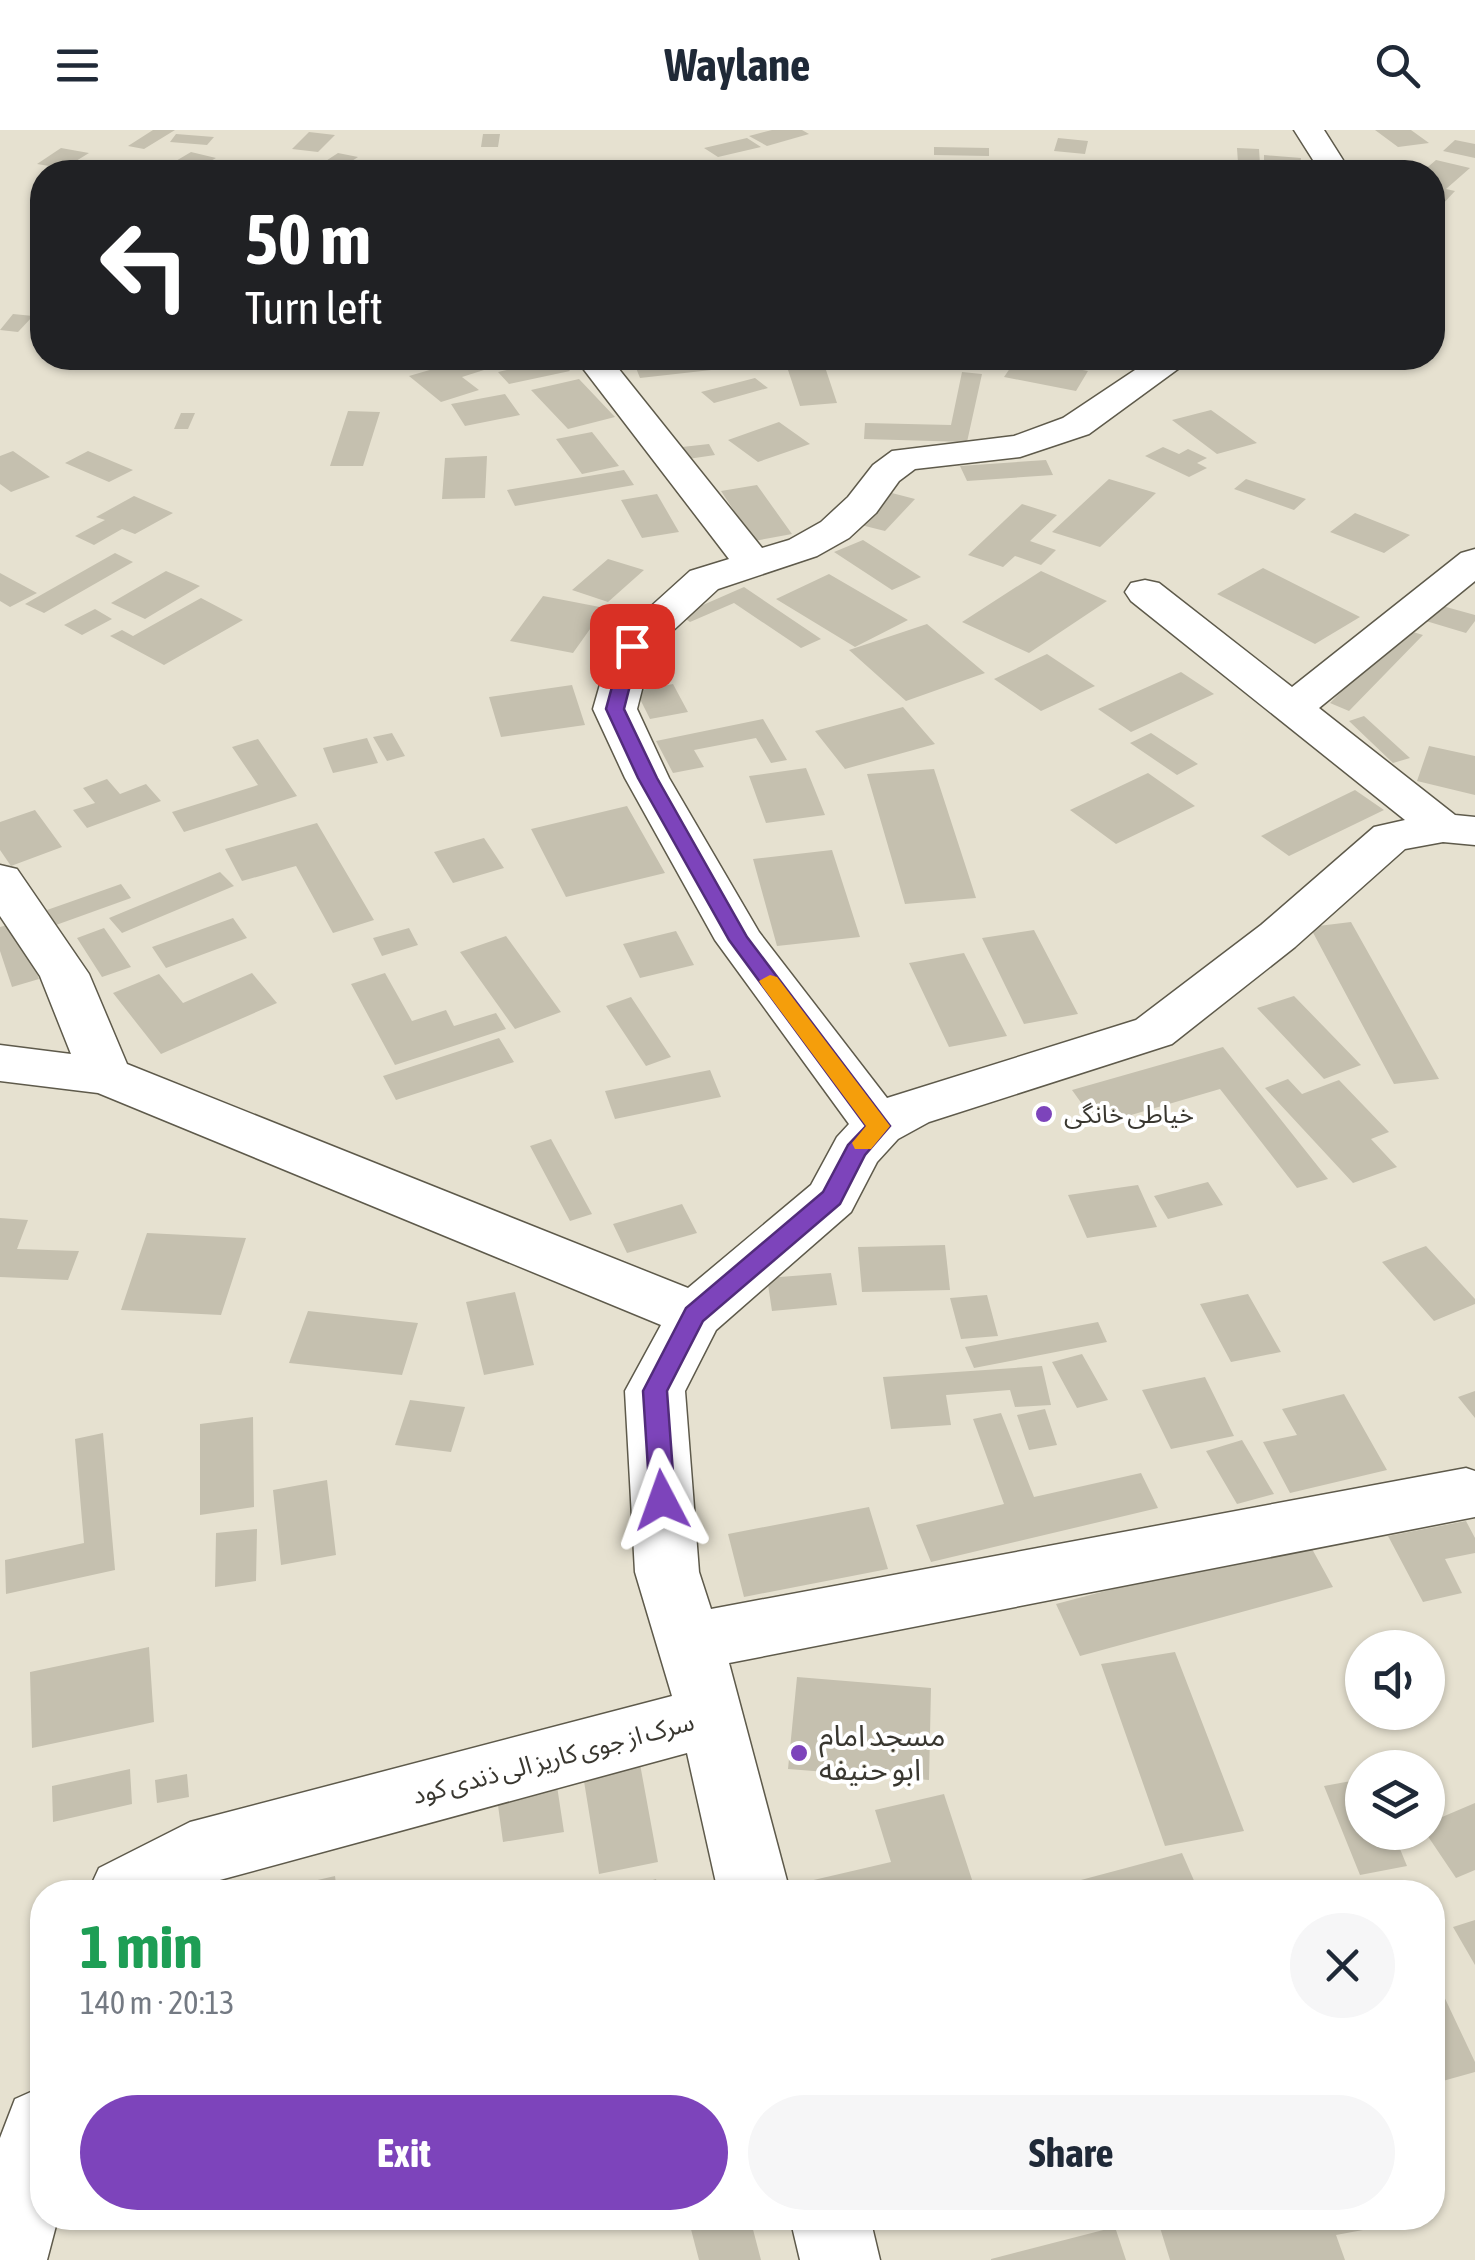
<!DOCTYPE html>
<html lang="en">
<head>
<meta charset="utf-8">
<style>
	body { margin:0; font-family:"Asap Condensed","Noto Sans Arabic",sans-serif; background:#f6f6f7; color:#1f2937; height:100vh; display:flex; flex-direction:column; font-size:38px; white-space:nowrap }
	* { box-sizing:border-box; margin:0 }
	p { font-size:32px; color:#747a83 }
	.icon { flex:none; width:55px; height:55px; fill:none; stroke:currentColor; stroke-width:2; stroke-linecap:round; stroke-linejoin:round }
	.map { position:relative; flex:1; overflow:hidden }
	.sheet { position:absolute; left:30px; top:1750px; width:1415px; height:350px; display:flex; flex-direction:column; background:#fff; border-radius:40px; box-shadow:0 2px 8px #0004 }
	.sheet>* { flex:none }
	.top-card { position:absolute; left:30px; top:30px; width:1415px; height:210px; border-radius:40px; box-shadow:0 2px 8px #0004; background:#202124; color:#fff; overflow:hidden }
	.fabs { position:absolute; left:1345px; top:1500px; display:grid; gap:20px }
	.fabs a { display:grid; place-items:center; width:100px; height:100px; border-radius:50%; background:#fff; box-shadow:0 2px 8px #0004; font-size:50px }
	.pin { position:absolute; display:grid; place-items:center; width:85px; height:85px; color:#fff; margin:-42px; border-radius:20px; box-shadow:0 5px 15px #0006 }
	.me { position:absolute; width:110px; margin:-55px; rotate:356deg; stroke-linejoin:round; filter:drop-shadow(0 0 8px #0008) }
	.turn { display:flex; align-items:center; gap:35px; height:210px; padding:0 50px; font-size:45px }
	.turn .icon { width:130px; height:130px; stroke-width:2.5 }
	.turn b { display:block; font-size:70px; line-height:85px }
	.round { display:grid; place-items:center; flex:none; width:105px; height:105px; border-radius:52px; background:#f6f6f7 }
	.head { display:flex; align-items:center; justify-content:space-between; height:170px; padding:0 50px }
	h1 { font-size:60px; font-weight:700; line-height:75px; color:#1e9e55 }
	.action { display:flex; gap:20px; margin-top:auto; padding:20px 50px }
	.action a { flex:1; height:115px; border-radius:60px; background:#7d44bb; color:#fff; font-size:40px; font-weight:700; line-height:115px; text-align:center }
	.action a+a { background:#f6f6f7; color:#1f2937 }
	header { display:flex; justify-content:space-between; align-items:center; height:130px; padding:0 50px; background:#fff; font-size:45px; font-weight:700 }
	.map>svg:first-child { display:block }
	.building { fill:#c5c0af }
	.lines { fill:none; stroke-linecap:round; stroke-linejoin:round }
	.minor-casing { stroke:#5e5a4b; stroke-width:3 }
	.minor { fill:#fff; fill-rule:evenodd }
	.route { fill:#7d44bb; stroke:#512c7a; stroke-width:2.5 }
	.slow { fill:#f59e0b }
	.poi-dot { fill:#7d44bb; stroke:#fff; stroke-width:4 }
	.labels { text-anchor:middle; stroke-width:8; stroke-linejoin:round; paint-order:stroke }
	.poi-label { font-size:25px; fill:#393730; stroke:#fff; text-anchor:start }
	.street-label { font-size:25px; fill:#393730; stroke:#fff }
	.near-poi-label { font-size:30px; fill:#393730; stroke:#fff; text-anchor:start }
</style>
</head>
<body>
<header><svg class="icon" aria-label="menu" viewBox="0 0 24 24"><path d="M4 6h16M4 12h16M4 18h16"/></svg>Waylane<svg class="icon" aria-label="search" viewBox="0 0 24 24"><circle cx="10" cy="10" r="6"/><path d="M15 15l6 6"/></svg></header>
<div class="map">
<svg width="1475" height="2130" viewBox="0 0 1475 2130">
	<rect width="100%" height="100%" fill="#e6e1d0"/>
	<path class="building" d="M153,0H175L144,19L128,16Z
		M772,0H802L809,4L767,16L749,6Z
		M1375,0H1411L1429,13L1398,17Z
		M309,2L335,5L318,22L292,19Z
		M176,4L214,7L207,15L170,12Z
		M483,4H500L498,17H481Z
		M747,8L761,17L718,27L704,18Z
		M1058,8L1088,11L1085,24L1054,21Z
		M1455,10L1475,14V28L1443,21Z
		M934,17L989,18V26L934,25Z
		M61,18L89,23L76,31L104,36L86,42L37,34Z
		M1237,18L1259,19L1260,34L1238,33Z
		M191,22L216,28L191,42L159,41Z
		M338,23L358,27L335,42H309Z
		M1264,25L1301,28L1300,37L1264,35Z
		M1436,30L1470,38L1446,59L1455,61L1441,76L1432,74V42H1422Z
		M13,184L33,186L18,202L0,200Z
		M80,228H114L116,235L82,239Z
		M471,228H522L462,247L479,260L441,272L409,246Z
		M558,228L570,241L509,254L498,242Z
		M632,228H723L729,238L640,248Z
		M1017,228L1088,241L1076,261L1004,247Z
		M824,234L837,273L800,276L787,237Z
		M962,242L982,244L967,312L864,309L865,293L951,295Z
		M755,248L768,258L714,273L701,262Z
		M579,249L615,287L568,299L531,260Z
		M505,264L520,285L465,296L451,274Z
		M1211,280L1257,313L1217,324L1172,290Z
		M348,281L380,282L363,336H330Z
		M181,283H195L188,299H174Z
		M779,292L810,314L758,332L728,310Z
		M592,302L619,336L582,344L556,309Z
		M709,314L715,325L688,329L682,317Z
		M1163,317L1179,324L1188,319L1207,328L1197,333L1207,338L1189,347L1145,326Z
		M13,321L50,347L11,362L0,354V326Z
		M88,321L133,340L109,352L65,333Z
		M487,326L485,368L442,369L445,328Z
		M1046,330L1053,345L967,351L960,336Z
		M624,340L634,355L515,376L507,360Z
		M1109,349L1156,363L1100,417L1052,402Z
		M1246,349L1306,369L1294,380L1234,359Z
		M757,355L792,404L754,411L721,361Z
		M888,362L915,369L885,401L857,394Z
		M657,364L679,402L642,408L621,370Z
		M134,366L173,383L135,404L122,399L94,415L75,406L105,390L96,387Z
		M1022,374L1057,385L1030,411L1056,420L1041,435L1015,426L1003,437L968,425Z
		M1355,383L1410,405L1384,423L1330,402Z
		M863,410L921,447L892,460L834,422Z
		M115,423L133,432L44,483L25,474Z
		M608,429L644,440L608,472L572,460Z
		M1263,438L1360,487L1315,514L1217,464Z
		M166,441L200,456L145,489L111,473Z
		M1041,441L1107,471L1029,523L962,492Z
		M0,443L37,463L10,477L0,471Z
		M829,444L908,490L855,517L776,469Z
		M744,457L821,509L801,518L734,473L690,492L680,485Z
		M543,466L605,478L573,523L510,511Z
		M201,468L243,490L164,535L110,506L122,500L133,506Z
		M1428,472L1475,485V491L1466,503L1416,488Z
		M95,479L112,489L82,505L64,495Z
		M927,494L985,543L906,571L849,520Z
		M1403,499L1423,505L1349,581L1330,573Z
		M1047,524L1095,556L1041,581L994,549Z
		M1181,542L1214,564L1131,602L1098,579Z
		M673,554L688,582L650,589L636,561Z
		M572,555L585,595L501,607L489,567Z
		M903,577L935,614L845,639L815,601Z
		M1364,586L1410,628L1393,633L1349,591Z
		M763,589L787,630L771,633L756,608L694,620L704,637L673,643L656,611Z
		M392,603L405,626L387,631L373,607Z
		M1151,603L1198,634L1177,645L1130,613Z
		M367,608L378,633L333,643L323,618Z
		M258,609L297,666L184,702L172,682L258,655L232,617Z
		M1429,616L1475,626V665L1417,651Z
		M806,638L825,685L766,693L749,646Z
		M934,639L976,768L905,774L867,644Z
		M1148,643L1195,676L1116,714L1070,680Z
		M107,649L120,664L146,654L161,671L87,698L73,680L95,673L83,658Z
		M1355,660L1384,680L1289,726L1261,706Z
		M627,676L665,743L566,767L531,699Z
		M35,680L62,717L11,736L0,720V692Z
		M317,693L374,790L333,803L296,736L242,751L225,719Z
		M484,708L504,738L453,753L434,722Z
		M832,720L860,807L777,816L753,729Z
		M220,742L234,756L122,803L109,788Z
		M121,754L131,768L56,795L47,780Z
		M233,788L247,808L166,838L152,817Z
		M19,792L39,849L12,857L0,821V797Z
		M1351,792L1439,949L1394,954L1310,797Z
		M104,798L131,837L102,847L77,808Z
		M409,798L418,815L382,826L373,808Z
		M1034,800L1078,884L1024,894L982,808Z
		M676,801L694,835L640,848L623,814Z
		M506,806L561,882L515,899L460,822Z
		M964,823L1007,906L949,917L909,833Z
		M252,843L277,873L161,924L113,863L159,844L183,873Z
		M385,843L412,891L446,880L454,896L496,883L506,899L395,935L351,854Z
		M1294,866L1361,935L1324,949L1257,878Z
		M631,867L671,927L646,936L606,876Z
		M499,908L514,932L396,970L383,946Z
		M1223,917L1328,1049L1297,1058L1220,959L1097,995L1072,960Z
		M710,940L721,967L615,989L605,961Z
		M1288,949L1302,964L1339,950L1389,1002L1371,1009L1397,1037L1353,1053L1265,958Z
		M551,1009L592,1084L570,1091L530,1016Z
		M1208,1052L1223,1075L1168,1089L1154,1066Z
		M1138,1055L1157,1097L1087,1108L1068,1065Z
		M682,1074L697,1103L627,1123L613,1094Z
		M0,1088L28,1090L17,1119L79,1121L68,1150L0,1147Z
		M147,1103L246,1108L221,1185L121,1180Z
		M945,1115L950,1160L862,1162L858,1117Z
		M1426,1116L1475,1169V1174L1434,1191L1382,1132Z
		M831,1143L837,1175L772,1181L767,1148Z
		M515,1162L534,1235L484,1245L466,1172Z
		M1248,1164L1281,1222L1231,1232L1200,1174Z
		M987,1165L998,1206L961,1209L950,1168Z
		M308,1181L418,1193L402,1245L289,1233Z
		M1098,1192L1107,1212L974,1238L965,1217Z
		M1082,1224L1108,1270L1077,1278L1052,1232Z
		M1042,1236L1051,1275L1015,1277L1010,1260L946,1265L951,1295L891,1299L883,1247Z
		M1205,1247L1234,1306L1171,1319L1142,1260Z
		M1475,1261V1288L1458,1267Z
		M1344,1264L1387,1340L1290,1363L1263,1312L1297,1305L1282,1279Z
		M410,1270L465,1277L451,1322L395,1315Z
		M1045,1279L1057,1315L1029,1320L1017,1285Z
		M1001,1283L1034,1367L1141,1343L1158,1378L931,1432L916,1395L1004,1374L973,1289Z
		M253,1287L254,1377L200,1385V1294Z
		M103,1303L115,1440L6,1464L5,1430L84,1413L75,1309Z
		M1242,1310L1274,1364L1237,1374L1206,1321Z
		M327,1350L336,1425L281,1435L273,1360Z
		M869,1377L888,1439L744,1467L728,1404Z
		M1466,1391L1475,1408V1423L1445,1429L1462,1463L1423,1472L1388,1406Z
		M257,1399L256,1451L215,1457L216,1403Z
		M1306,1408L1333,1457L1080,1526L1056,1474Z
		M149,1517L154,1592L32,1618L30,1542Z
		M1175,1522L1244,1701L1165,1716L1101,1534Z
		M797,1547L931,1558L929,1650L788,1639Z
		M640,1634L658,1732L599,1744L583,1645Z
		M130,1639L132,1674L53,1692L52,1656Z
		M187,1644L189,1667L157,1673L155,1650Z
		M1362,1649V1702H1393L1407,1736L1360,1745L1324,1656Z
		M557,1656L564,1702L503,1712L497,1668Z
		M944,1664L976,1762H762L891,1732L875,1680Z
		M1475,1673V1740L1456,1748L1425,1702L1428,1693Z
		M1182,1723L1199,1762H1052L1051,1758Z
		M335,1746L337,1762H270V1761Z
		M656,1749L660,1762H615Z
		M1475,1790V1835L1453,1797Z
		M1432,1841L1475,1932V1942L1432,1954Z
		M688,2088H750L761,2130H699Z
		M1157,2088H1358L1363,2100L1336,2105L1345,2130H1170Z
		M1115,2097L1126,2130H991V2129Z"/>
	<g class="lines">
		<g class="minor-casing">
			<path id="minor" d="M1294,0H1324L1343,30L1341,42H1311L1313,30Z
				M575,228H610L762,418L789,410L821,392L848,367L873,335L892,321L1014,306L1063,288L1153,228H1193L1089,304L1020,327L915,339L899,351L876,383L849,408L817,426L718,459L652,520L637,579L669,648L759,802L887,968L1136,890L1261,795L1374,697L1405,690L1131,471L1125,462L1131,453L1145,450L1159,453L1292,557L1461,423L1475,419V451L1319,578L1455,685L1475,687V715L1443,712L1405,719L1295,817L1172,914L929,992L898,1009L877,1032L851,1082L716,1200L685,1261L699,1442L711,1479L1466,1338L1475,1341V1387L729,1533L790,1762H718L687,1623L205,1754L191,1762H88L99,1738L190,1692L672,1566L635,1442L625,1261L661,1195L98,963L0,951V915L71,924L40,846L0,786V735L17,739L89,844L127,934L688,1158L811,1055L837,1007L849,994L715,810L625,648L593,579L611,516L617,507L690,441L729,429Z
				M42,1957V2088H58L47,2130H0V2008L15,1969Z
				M790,2088H870L880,2130H800Z"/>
		</g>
		<use href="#minor" class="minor"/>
	</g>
	<path class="route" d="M632,511L640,516L624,579L657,648L747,807L890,996L865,1025L840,1074L703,1191L667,1261L675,1370L672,1378L662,1381L653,1378L650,1370L643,1261L686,1178L823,1062L848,1015L866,996L729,810L638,648L606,579L623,516Z"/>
	<path class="slow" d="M770,845L777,847L890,996L871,1019H855L852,1013L866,996L762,856L759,851Z"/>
	<g class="poi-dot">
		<circle cx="1044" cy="984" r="10"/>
		<circle cx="799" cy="1623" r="10"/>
	</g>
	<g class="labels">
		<g class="poi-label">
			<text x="1064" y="993">خیاطی خانگی</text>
		</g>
		<g class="street-label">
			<text transform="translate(553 1628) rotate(-15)" y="9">سرک از جوی کاریز الی ذندی کود</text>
		</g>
		<g class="near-poi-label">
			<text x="819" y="1616">مسجد امام<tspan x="819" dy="34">ابو حنیفه</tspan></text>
		</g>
	</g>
</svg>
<div class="fabs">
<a><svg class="icon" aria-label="sound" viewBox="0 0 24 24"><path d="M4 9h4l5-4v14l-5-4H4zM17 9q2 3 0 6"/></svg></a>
<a><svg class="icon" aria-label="layers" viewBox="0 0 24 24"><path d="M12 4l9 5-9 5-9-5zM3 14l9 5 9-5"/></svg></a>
</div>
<div class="pin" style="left:632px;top:516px;background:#d93025"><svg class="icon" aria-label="arrive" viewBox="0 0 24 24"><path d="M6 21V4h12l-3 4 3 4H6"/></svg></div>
<svg class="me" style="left:662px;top:1370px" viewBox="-20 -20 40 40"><path d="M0-17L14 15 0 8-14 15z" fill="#7d44bb" stroke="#fff" stroke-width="4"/></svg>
<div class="top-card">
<div class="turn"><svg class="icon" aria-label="left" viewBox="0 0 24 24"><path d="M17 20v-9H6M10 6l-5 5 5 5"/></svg><div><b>50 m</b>Turn left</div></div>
</div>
<section class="sheet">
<div class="head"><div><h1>1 min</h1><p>140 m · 20:13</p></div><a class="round"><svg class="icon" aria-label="close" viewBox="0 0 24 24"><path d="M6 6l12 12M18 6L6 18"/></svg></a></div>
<div class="action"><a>Exit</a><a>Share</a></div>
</section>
</div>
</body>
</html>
